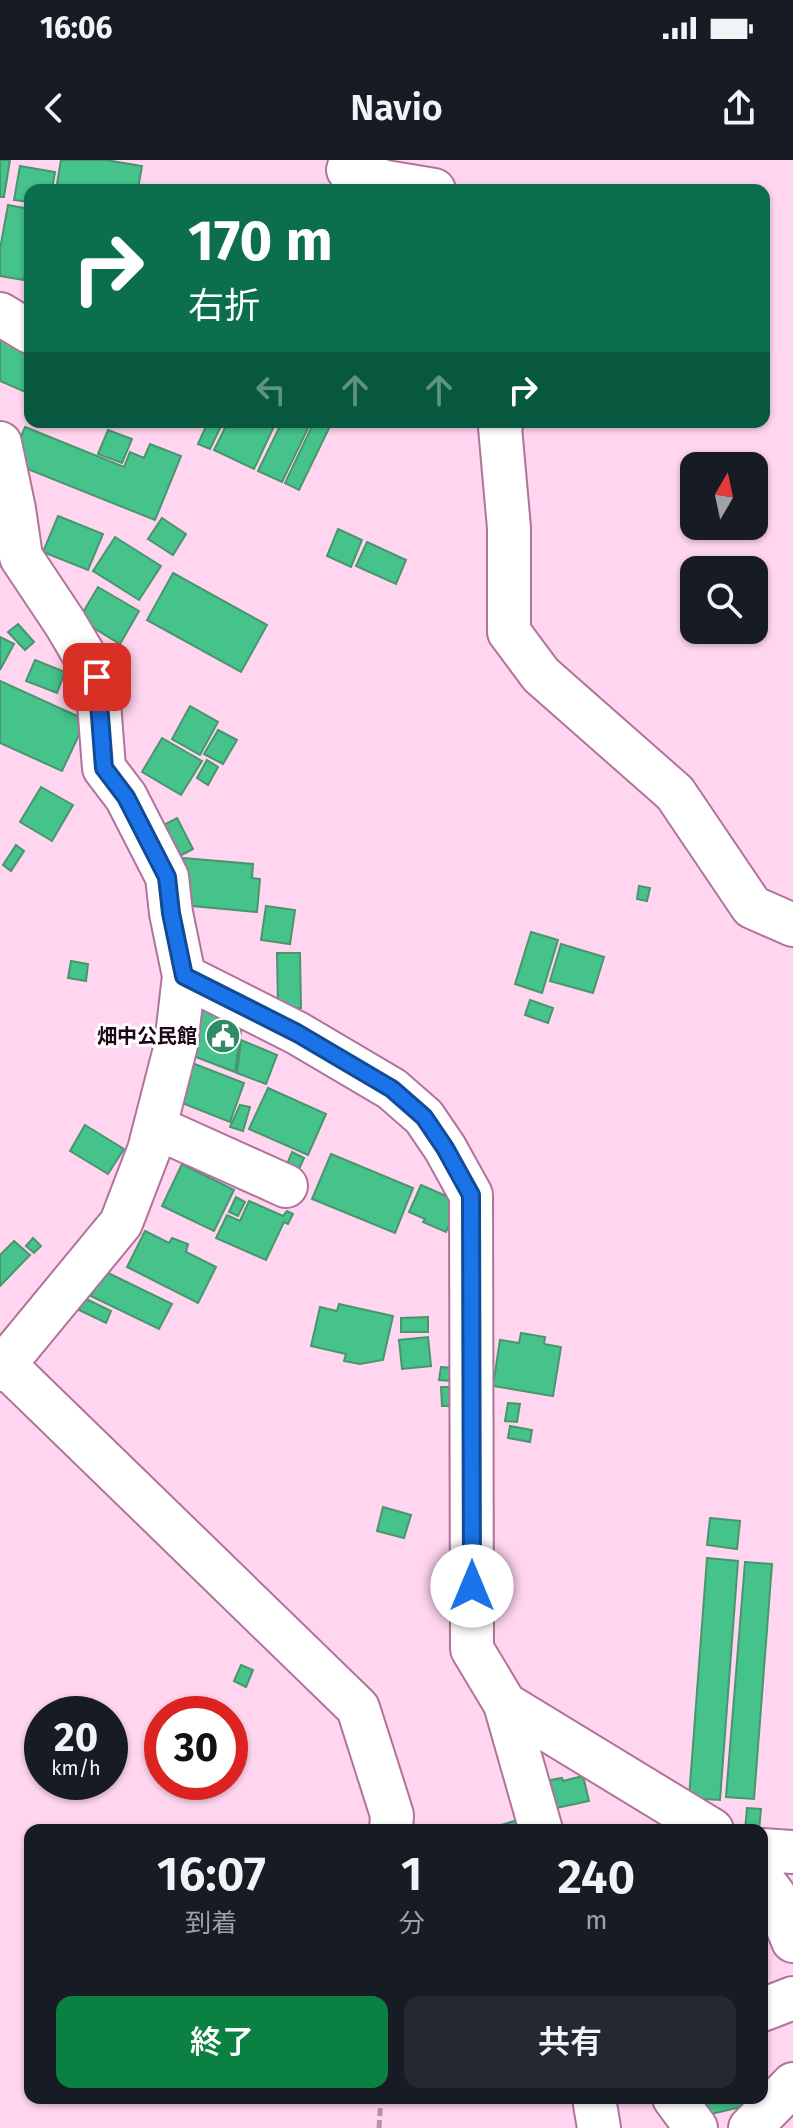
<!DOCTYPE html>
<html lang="ja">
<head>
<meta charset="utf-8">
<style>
	body { margin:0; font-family:"Fira Sans","Noto Sans JP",sans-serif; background:#242831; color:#f1f3f6; height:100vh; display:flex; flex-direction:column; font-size:30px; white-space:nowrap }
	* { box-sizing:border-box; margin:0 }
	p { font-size:26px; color:#9ea1a6 }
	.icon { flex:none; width:44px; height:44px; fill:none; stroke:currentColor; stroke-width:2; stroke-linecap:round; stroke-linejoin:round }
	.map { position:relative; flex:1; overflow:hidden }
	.drawer { position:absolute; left:24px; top:1664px; width:744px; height:280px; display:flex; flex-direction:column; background:#171b24; border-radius:16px; box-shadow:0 2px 6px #0004 }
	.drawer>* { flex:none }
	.top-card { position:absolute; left:24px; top:24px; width:746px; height:244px; border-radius:16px; box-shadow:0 2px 6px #0004; background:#0b6e4f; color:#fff; overflow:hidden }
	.needle { width:52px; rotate:9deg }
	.controls { position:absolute; left:680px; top:292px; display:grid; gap:16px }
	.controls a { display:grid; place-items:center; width:88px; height:88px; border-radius:16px; background:#171b24; box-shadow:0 2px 6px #0004; font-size:40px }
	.speed { position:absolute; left:24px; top:1536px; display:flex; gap:16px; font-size:40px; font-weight:700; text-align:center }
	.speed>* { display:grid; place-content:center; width:104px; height:104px; border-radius:50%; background:#171b24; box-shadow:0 2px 6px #0004; line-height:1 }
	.speed small { font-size:20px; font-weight:400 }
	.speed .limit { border:12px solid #d22; background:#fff; color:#111 }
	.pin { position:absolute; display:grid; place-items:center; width:68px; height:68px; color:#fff; margin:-34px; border-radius:16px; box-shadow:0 4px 12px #0006 }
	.me { position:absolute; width:88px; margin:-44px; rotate:0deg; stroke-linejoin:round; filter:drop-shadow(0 0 6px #0008) }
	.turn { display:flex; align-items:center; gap:28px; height:168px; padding:0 32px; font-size:36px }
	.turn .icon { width:104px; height:104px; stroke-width:2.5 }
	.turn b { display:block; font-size:56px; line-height:68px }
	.lanes { display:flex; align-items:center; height:76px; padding:0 32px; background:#0003; justify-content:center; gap:40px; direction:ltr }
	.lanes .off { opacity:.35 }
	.eta { display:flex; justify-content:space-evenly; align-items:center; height:136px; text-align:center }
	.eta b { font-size:48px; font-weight:600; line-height:56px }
	.primary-button { display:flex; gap:16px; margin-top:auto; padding:16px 32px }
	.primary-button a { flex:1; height:92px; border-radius:16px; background:#0b8043; color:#fff; font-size:32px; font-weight:600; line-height:92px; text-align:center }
	.primary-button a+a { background:#242831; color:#f1f3f6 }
	.status { display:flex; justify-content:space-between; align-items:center; height:56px; padding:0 40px; background:#171b24; direction:ltr }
	.status svg { height:22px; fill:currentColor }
	header { display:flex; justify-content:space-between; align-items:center; height:104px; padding:0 32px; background:#171b24; font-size:36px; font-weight:600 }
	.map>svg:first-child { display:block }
	.building { fill:#45c38a; stroke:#499570; stroke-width:2 }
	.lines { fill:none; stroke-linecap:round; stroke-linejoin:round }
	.minor-casing { stroke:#b1739c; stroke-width:46 }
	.path { stroke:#b793aa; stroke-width:5; stroke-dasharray:8 4; stroke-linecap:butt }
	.minor { stroke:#fff; stroke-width:42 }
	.route-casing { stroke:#114b97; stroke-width:20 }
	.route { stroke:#1a73e8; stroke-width:14 }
	.labels { text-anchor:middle; stroke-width:6; stroke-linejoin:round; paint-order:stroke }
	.poi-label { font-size:20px; font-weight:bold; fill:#1e0717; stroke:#fff; text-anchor:end }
</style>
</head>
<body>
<div class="status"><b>16:06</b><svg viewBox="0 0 49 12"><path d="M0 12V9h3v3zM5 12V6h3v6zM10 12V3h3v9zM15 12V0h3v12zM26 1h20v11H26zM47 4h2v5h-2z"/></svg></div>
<header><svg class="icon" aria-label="back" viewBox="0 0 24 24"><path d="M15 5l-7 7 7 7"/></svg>Navio<svg class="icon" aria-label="share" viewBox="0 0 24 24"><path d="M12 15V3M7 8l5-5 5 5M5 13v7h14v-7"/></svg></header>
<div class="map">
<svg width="793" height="1968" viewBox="0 0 793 1968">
	<rect width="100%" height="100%" fill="#ffd5ef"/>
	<path class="building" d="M0,0H10L4,37H0Z
		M61,0H106L142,6L138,29L144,30H56Z
		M20,6L55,12L52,30H30V42L14,40Z
		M8,45L30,49V84L24,120L0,116V89Z
		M0,172L27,184L23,192L30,195L28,207L30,208V234L0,221Z
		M208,262H223L210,289L198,284Z
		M228,262H276L254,309L214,290Z
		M282,262H311L282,322L258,311Z
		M314,262H332L299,330L285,323Z
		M25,267L124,307L130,292L144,298L150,284L181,296L155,360L10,302Z
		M108,270L132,279L122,303L98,294Z
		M58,356L103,374L88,410L43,392Z
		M162,358L186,374L173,395L148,379Z
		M338,369L362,380L351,407L327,396Z
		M115,377L161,406L139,440L93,411Z
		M367,382L406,400L396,424L356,406Z
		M173,413L267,465L241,512L147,460Z
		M98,427L139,451L120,484L79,459Z
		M18,464L34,482L25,490L8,472Z
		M0,477L14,484L0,510Z
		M35,500L65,512L57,533L26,521Z
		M0,521L86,560L62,611L0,583Z
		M190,546L218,562L200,595L172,579Z
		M218,570L237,580L223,604L204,594Z
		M162,578L202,601L181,635L142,612Z
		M207,600L218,607L208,625L197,618Z
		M41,627L73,645L52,681L20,662Z
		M177,658L193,689L174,699L158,668Z
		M16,685L24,691L11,711L3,705Z
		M183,698L253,704L252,718L260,719L257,752L182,745L181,718Z
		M639,726L650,728L647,741L637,739Z
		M266,746L295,750L290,784L261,780Z
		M531,772L558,780L542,833L515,824Z
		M561,784L604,797L593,833L550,821Z
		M277,793H300L301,848H278Z
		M71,801L88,804L86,821L68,818Z
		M197,832L244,850L235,912L196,897Z
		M530,840L553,848L548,863L525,855Z
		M241,880L277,895L266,924L237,913Z
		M192,903L244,923L230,962L177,941Z
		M268,928L326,954L308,995L249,969Z
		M240,945L250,947L243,971L230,967Z
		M85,965L124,989L108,1014L70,991Z
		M292,992L304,998L296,1016L284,1011Z
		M331,994L413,1028L395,1073L312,1039Z
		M182,1004L234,1030L214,1071L162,1046Z
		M421,1025L460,1042L446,1072L423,1062L425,1059L409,1052Z
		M236,1037L245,1042L238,1056L229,1052Z
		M249,1041L283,1056L287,1051L293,1054L288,1064L284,1062L266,1100L216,1078L227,1055L240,1061Z
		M145,1071L169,1083L172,1078L188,1084L186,1092L216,1107L198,1143L127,1107Z
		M33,1078L41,1086L34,1093L26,1086Z
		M14,1081L30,1095L0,1126V1095Z
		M104,1111L172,1144L159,1169L91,1136Z
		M84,1138L111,1151L106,1163L79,1150Z
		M339,1144L393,1156L383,1200L360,1204L344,1201L346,1194L311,1186L320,1147L337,1151Z
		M428,1157V1172H401V1158Z
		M521,1173L545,1177L544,1184L561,1187L553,1236L493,1226L500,1180L519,1183Z
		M428,1177L431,1206L402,1209L399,1180Z
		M441,1207L453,1208L451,1221L439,1220Z
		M441,1227H450L451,1246H442Z
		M508,1243L520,1244L517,1262L505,1261Z
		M510,1266L532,1270L530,1282L508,1278Z
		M383,1347L411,1355L404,1378L377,1371Z
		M710,1358L740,1361L737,1389L707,1385Z
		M707,1398L738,1401L720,1640L689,1638Z
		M745,1402L772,1404L754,1639L726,1637Z
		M241,1505L253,1510L246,1527L234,1521Z
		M583,1616L589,1641L556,1648L550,1620L562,1618L563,1621Z
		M747,1648L761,1649L759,1670H745Z
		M534,1655L539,1670H484Z
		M762,1925L766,1941L694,1958L688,1938H762Z"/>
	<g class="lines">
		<g class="minor-casing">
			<path id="minor" d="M351,0L348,10L386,22L434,30
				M0,154L30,172
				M502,262L500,267L509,368V472L541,515L675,633L752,747L793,765
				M0,283L14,349L21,397L65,463L97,517L104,608L126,637L167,717L171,753L184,816L176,885L149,990L121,1063L0,1210
				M184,816L297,873L392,929L424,957L445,988L471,1035L472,1489L505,1544L712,1670
				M155,967L286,1026
				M5,1205L358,1548L392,1655L391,1670
				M505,1544L541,1670
				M762,1690L793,1692
				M762,1719L774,1735L793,1781
				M762,1850L793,1838
				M594,1938L599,1968
				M674,1938L696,1968
				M750,1968L793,1924"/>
		</g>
		<path class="path" d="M379,1968L381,1938"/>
		<use href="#minor" class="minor"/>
	</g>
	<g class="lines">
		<g class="route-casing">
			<path id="route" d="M97,517L104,608L126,637L167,717L171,753L184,816L297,873L392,929L424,957L445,988L471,1035L472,1426"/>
		</g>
		<use href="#route" class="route"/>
	</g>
	<defs>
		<g id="civic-disc" transform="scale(1.8)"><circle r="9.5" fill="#2f8b62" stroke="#fff"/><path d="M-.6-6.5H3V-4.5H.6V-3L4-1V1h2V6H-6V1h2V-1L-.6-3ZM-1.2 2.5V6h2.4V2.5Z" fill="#fff"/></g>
	</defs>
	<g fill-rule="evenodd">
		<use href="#civic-disc" x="223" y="876"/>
	</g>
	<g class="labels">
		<g class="poi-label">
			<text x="197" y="883">畑中公民館</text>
		</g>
	</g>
</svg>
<div class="controls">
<a><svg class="needle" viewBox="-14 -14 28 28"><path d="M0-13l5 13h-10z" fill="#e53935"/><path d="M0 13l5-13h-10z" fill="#9ea1a6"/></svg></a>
<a><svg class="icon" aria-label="search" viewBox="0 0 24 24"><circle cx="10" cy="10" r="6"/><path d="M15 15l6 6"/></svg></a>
</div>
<div class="speed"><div>20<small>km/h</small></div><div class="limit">30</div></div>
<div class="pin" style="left:97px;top:517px;background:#d93025"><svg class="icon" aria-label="arrive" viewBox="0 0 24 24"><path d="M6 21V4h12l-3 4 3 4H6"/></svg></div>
<svg class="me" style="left:472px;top:1426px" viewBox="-20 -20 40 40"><circle r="19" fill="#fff"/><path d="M0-13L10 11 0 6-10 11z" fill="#1a73e8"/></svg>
<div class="top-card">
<div class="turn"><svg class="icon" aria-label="right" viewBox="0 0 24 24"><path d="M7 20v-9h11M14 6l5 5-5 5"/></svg><div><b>170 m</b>右折</div></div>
<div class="lanes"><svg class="icon off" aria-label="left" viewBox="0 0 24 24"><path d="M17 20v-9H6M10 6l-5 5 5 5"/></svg><svg class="icon off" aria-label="ahead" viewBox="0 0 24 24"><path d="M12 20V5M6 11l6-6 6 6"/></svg><svg class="icon off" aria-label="ahead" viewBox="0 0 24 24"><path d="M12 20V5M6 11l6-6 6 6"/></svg><svg class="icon" aria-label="right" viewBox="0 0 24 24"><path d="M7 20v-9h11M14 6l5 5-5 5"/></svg></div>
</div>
<section class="drawer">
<div class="eta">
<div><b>16:07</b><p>到着</p></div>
<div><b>1</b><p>分</p></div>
<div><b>240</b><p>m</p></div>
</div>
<div class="primary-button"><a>終了</a><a>共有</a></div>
</section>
</div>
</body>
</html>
